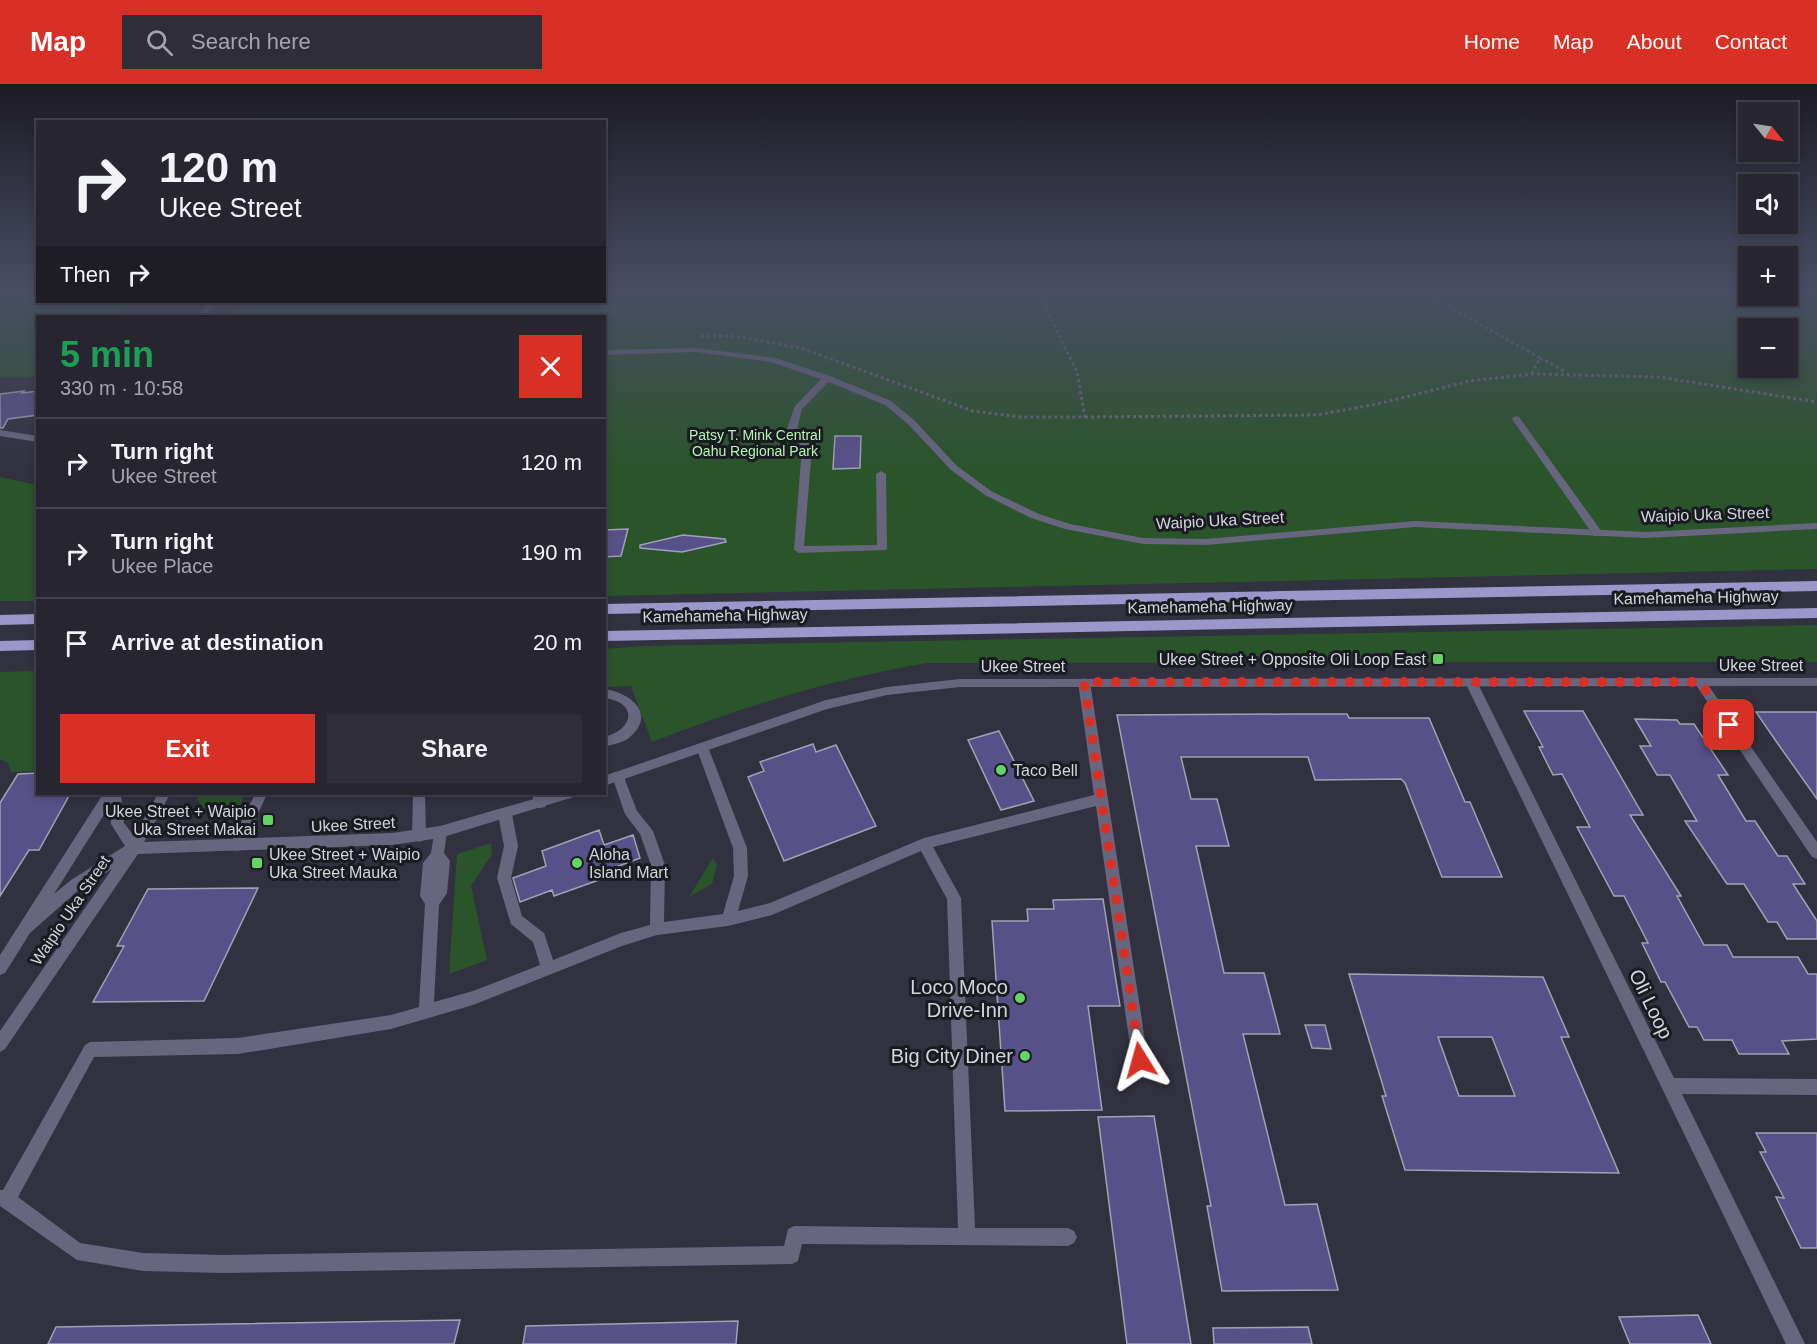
<!DOCTYPE html>
<html lang="en">
<head>
<meta charset="utf-8">
<style>
	body { margin:0; font-family:Helvetica,sans-serif; background:#2e2d38; color:#f1f3f6; height:100vh; display:flex; flex-direction:column; font-size:22px; white-space:nowrap }
	* { box-sizing:border-box; margin:0 }
	p { font-size:20px; color:#a4a5ab }
	.icon { flex:none; width:33px; height:33px; fill:none; stroke:currentColor; stroke-width:2; stroke-linecap:round; stroke-linejoin:round }
	.map { position:relative; flex:1; overflow:hidden }
	.details { position:absolute; left:36px; top:231px; width:570px; height:480px; display:flex; flex-direction:column; background:#262530; border-radius:0px; box-shadow:0 3px 9px #0003,0 0 0 2px #42424c }
	.details>* { flex:none }
	.guide { position:absolute; left:36px; top:36px; width:570px; height:183px; border-radius:0px; box-shadow:0 3px 9px #0003,0 0 0 2px #42424c; background:#262530; color:#f1f3f6; overflow:hidden }
	.needle { width:39px; rotate:120deg }
	.tools { position:absolute; left:1738px; top:18px; display:grid; gap:12px }
	.tools a { display:grid; place-items:center; width:60px; height:60px; border-radius:0px; background:#262530; box-shadow:0 3px 9px #0003,0 0 0 2px #42424c; font-size:30px }
	.pin { position:absolute; display:grid; place-items:center; width:51px; height:51px; color:#fff; margin:-26px; border-radius:12px; box-shadow:0 3px 9px #0006 }
	.me { position:absolute; width:66px; margin:-33px; rotate:352deg; stroke-linejoin:round; filter:drop-shadow(0 0 4px #0008) }
	.turn { display:flex; align-items:center; gap:21px; height:126px; padding:0 24px; font-size:27px }
	.turn .icon { width:78px; height:78px; stroke-width:2.5 }
	.turn b { display:block; font-size:42px; line-height:51px }
	.then { display:flex; align-items:center; height:57px; padding:0 24px; background:#0003; gap:12px; font-size:22px }
	.round { display:grid; place-items:center; flex:none; width:63px; height:63px; border-radius:0px; background:#2e2d38 }
	.head { display:flex; align-items:center; justify-content:space-between; height:102px; padding:0 24px }
	h1 { font-size:36px; font-weight:800; line-height:45px; color:#1e9e55 }
	.cta { display:flex; gap:12px; margin-top:auto; padding:12px 24px }
	.cta a { flex:1; height:69px; border-radius:0px; background:#d93025; color:#fff; font-size:24px; font-weight:800; line-height:69px; text-align:center }
	.cta a+a { background:#2e2d38; color:#f1f3f6 }
	ul { padding:0; list-style:none }
	li { display:flex; align-items:center; gap:18px; height:90px; padding:0 24px; border-top:2px solid #42424c }
	li div { flex:1 }
	li b { display:block; font-size:22px }
	li em { font-style:normal }
	header { display:flex; align-items:center; gap:36px; box-sizing:border-box; height:84px; padding:0 30px; background:#d93025; color:#fff }
	header strong { font-size:28px }
	nav { display:flex; gap:33px; margin-inline-start:auto; font-size:21px }
	.search { width:420px; height:54px; background:#2e2d38; display:flex; align-items:center; gap:15px; box-sizing:border-box; padding:0 21px; border-radius:0px; color:#a4a5ab; font-size:22px }
	.map>svg:first-child { display:block }
	.green { fill:#2a542a; fill-rule:evenodd }
	.building { fill:#585189; stroke:#a2a1b3; stroke-width:1.5; fill-rule:evenodd }
	.lines { fill:none; stroke-linecap:round; stroke-linejoin:round }
	.path { stroke:#686774; stroke-width:3; stroke-dasharray:3 3; stroke-linecap:butt }
	.service { fill:#68667f; fill-rule:evenodd }
	.minor { fill:#68667f; fill-rule:evenodd }
	.tertiary { fill:#68667f; fill-rule:evenodd }
	.primary { fill:#9b97cb; fill-rule:evenodd }
	.route { stroke:#d93025; stroke-width:10; stroke-dasharray:0 18 }
	.poi-dot { fill:#65d467; stroke:#1a1a21; stroke-width:2 }
	.labels { text-anchor:middle; stroke-width:6; stroke-linejoin:round; paint-order:stroke }
	.far-park-label { font-size:14px; fill:#b2f8b1; stroke:#1a1a21 }
	.street-label { font-size:16px; fill:#d4d4dd; stroke:#1a1a21 }
	.poi-label { font-size:16px; fill:#d4d4dd; stroke:#1a1a21; text-anchor:start }
	.near-poi-label { font-size:20px; fill:#d4d4dd; stroke:#1a1a21; text-anchor:end }
	.near-street-label { font-size:20px; fill:#d4d4dd; stroke:#1a1a21 }
</style>
</head>
<body>
<header>
<strong>Map</strong>
<div class="search"><svg class="icon" aria-label="search" viewBox="0 0 24 24"><circle cx="10" cy="10" r="6"/><path d="M15 15l6 6"/></svg>Search here</div>
<nav><a>Home</a><a>Map</a><a>About</a><a>Contact</a></nav>
</header>
<div class="map">
<svg width="1817" height="1260" viewBox="0 0 1817 1260">
	<rect width="100%" height="100%" fill="#323140"/>
	<path class="green" d="M0,208H37L38,218H123L118,232H38L37,293H0Z
		M605,208H1749V212L1817,208V485L605,512L604,232H229L238,218H604ZM1749,244H1788V284H1749Z
		M0,393L37,401V517H0Z
		M1817,541V578L927,579C832,595 742,623 652,658L631,602L605,603V565L641,562Z
		M37,587V687L11,688L8,679L0,675V588Z
		M199,710H245L234,734C217,732 206,730 197,715Z
		M491,759L492,770L471,802L487,876L449,890L457,770Z
		M713,774L717,781L712,800L689,813Z"/>
	<path class="building" d="M24,307L22,309L38,307V331L8,335L3,344H0V310Z
		M835,352H861L860,384L833,385Z
		M628,445L621,472L604,473V446Z
		M683,451L725,455L726,458L682,468L640,464V461Z
		M1524,627H1583L1643,731H1630L1681,812H1677L1704,861H1727L1733,873H1798L1808,890H1817V955L1782,957L1789,970H1739L1732,956H1704L1697,943H1689L1665,898H1661L1642,859H1648L1624,812H1614L1577,743H1590L1562,690L1553,691L1539,663H1543Z
		M1756,628H1817V715L1778,660Z
		M1294,630H1347L1349,634H1429L1465,718H1470L1502,793H1442L1405,699L1401,695L1315,696L1308,673H1181L1191,715H1217L1229,762H1196L1224,889H1264L1280,950H1243L1285,1121L1317,1120L1338,1206L1222,1207L1207,1122H1211L1117,631Z
		M1635,635L1677,636L1680,640H1694L1728,691H1718L1746,737H1755L1778,772H1787L1805,800H1793L1817,837V855H1787L1777,838H1768L1744,800H1727L1685,737H1697L1670,691H1657L1640,662H1651Z
		M999,647L1034,717L1001,726L968,656Z
		M813,660L816,668L836,661L876,742L784,777L748,693L764,687L760,678Z
		M38,689V710H70L39,766H29L0,812V719L18,690Z
		M599,746L604,761L633,751L640,774L611,785L613,791L554,812L552,806L520,818L513,794L546,782L542,767Z
		M258,804L204,917L93,918L124,862H117L148,805Z
		M1103,815L1120,922H1088L1102,1026L1005,1027L992,837H1028L1027,825H1054L1053,816Z
		M1349,890L1543,893L1569,953H1561L1619,1089L1405,1086L1382,1012H1386ZM1438,953H1492L1515,1012H1459Z
		M1305,941H1325L1331,965L1312,964Z
		M1154,1032L1191,1260H1127L1098,1033Z
		M1756,1049H1817V1164H1801L1776,1113L1784,1114L1760,1068H1766Z
		M1698,1231L1711,1260H1630L1619,1233Z
		M460,1236L454,1260H48L56,1243Z
		M738,1237L736,1260H523L526,1242Z
		M1308,1243L1312,1260H1214L1213,1244Z"/>
	<g class="lines">
		<path class="path" d="M1422,208L1540,274L1532,289
			M701,252H735L801,264L973,327L1021,333H1085L1077,288L1038,208
			M1540,274L1566,288
			M1085,333L1316,331L1377,320L1470,297L1532,290L1659,293L1817,318"/>
		<path class="service" d="M207,218H215L207,232H199Z
			M827,291L831,294L830,296L802,325L797,345L812,363L804,462L877,461L876,390L881,387L886,390L887,464L886,466L799,469L794,466L802,363L787,345L795,322L824,292Z
			M1516,332L1519,333L1602,448V452H1594L1512,335Z
			M0,346L38,352V358L0,352Z
			M1084,594L1090,598L1148,976L1145,981L1140,984L1135,981L1132,976L1096,722L933,763L961,814L975,1144H1068L1074,1147L1077,1153L1074,1159L1068,1162L802,1160L798,1177L792,1180L224,1189L143,1187L77,1176L0,1122V1106H3L85,961L90,958L238,954L391,931L419,923L425,820L420,812L423,779L431,769L435,744L440,742L445,744L447,748L444,769L450,777L447,809L439,821L434,918L473,907L540,881L533,858L511,840L497,794L504,762L498,730L500,726L505,725L510,726L512,730L518,762L511,794L522,832L544,849L553,876L621,849L650,841L651,781L640,750L625,730L612,692L614,688H622L637,727L653,747L665,781L664,838L723,830L734,792L733,764L696,663L698,660H706L708,663L747,764L748,792L738,827L770,819L924,754L1094,711L1078,598ZM921,767L947,815L958,1144L794,1142L788,1145L784,1162L224,1171L143,1169L80,1159L18,1113L94,973L238,970L391,945L473,921L622,862L657,851L728,842L772,831Z
			M604,605C628,608 657,628 631,652C625,659 613,660 604,663V653C635,645 638,618 604,614Z
			M255,710H267L242,765L237,767L232,765L230,761Z
			M413,710H425L426,752L424,756L419,758L414,756L412,752Z
			M532,710H544L546,719L545,723L540,724L535,723Z"/>
		<path class="minor" d="M1471,594L1477,598L1674,994L1817,995V1011L1682,1010L1805,1260H1786L1465,598Z
			M1700,594L1704,595L1817,758V775L1812,773L1696,601L1694,598Z"/>
		<path class="tertiary" d="M696,264L775,274L830,292L891,317L914,336L957,382L991,407L1039,430L1070,440L1143,454L1206,455L1415,437L1647,448L1817,439V445L1647,454L1415,443L1206,461L1143,460L1065,445L1031,434L985,411L951,386L908,340L885,321L824,296L771,278L696,268L604,271V266Z
			M1817,594V602L960,603L887,611L827,625L604,702V692L826,616L887,603L960,595Z
			M103,710H121L124,739L134,752L158,710H170L144,758L392,749L440,742L551,710H573L572,714L567,715L440,754L392,761L138,770L5,965L0,968V947L112,785L81,804L30,849L5,889L0,891V871ZM110,721L111,740L125,762L71,796L54,810Z"/>
		<path class="primary" d="M1817,497V507L604,530V520Z
			M1817,524V534L604,557V547Z
			M38,530V540L0,541V531Z
			M38,556V566L0,567V557Z"/>
	</g>
	<linearGradient id="sky" x2="0" y2="1"><stop stop-color="#1c1b23"/><stop offset="0.54" stop-color="#494e64"/><stop offset="1" stop-color="#494e64" stop-opacity="0"/></linearGradient>
	<rect width="1817" height="384" fill="url(#sky)"/>
	<g class="lines">
		<path class="route" d="M1140,976L1084,598H1700L1729,641"/>
	</g>
	<g class="poi-dot">
		<rect x="1432" y="569" width="12" height="12" rx="3"/>
		<circle cx="1001" cy="686" r="6"/>
		<rect x="262" y="730" width="12" height="12" rx="3"/>
		<rect x="251" y="773" width="12" height="12" rx="3"/>
		<circle cx="577" cy="779" r="6"/>
		<circle cx="1020" cy="914" r="6"/>
		<circle cx="1025" cy="972" r="6"/>
	</g>
	<g class="labels">
		<g class="far-park-label">
			<text x="755" y="356">Patsy T. Mink Central<tspan x="755" dy="16">Oahu Regional Park</tspan></text>
		</g>
		<g class="street-label">
			<text transform="translate(1705 430) rotate(-2)" y="6">Waipio Uka Street</text>
			<text transform="translate(1220 436) rotate(-3)" y="6">Waipio Uka Street</text>
			<text transform="translate(1696 513) rotate(-1)" y="6">Kamehameha Highway</text>
			<text transform="translate(1210 522) rotate(-1)" y="6">Kamehameha Highway</text>
			<text transform="translate(725 531) rotate(-1)" y="6">Kamehameha Highway</text>
			<text x="1761" y="587">Ukee Street</text>
			<text x="1023" y="588">Ukee Street</text>
			<text transform="translate(353 740) rotate(-3)" y="6">Ukee Street</text>
			<text transform="translate(70 826) rotate(-56)" y="6">Waipio Uka Street</text>
		</g>
		<g class="poi-label">
			<text x="1426" y="581" text-anchor="end">Ukee Street + Opposite Oli Loop East</text>
			<text x="1013" y="692">Taco Bell</text>
			<text x="256" y="733" text-anchor="end">Ukee Street + Waipio<tspan x="256" dy="18">Uka Street Makai</tspan></text>
			<text x="269" y="776">Ukee Street + Waipio<tspan x="269" dy="18">Uka Street Mauka</tspan></text>
			<text x="589" y="776">Aloha<tspan x="589" dy="18">Island Mart</tspan></text>
		</g>
		<g class="near-poi-label">
			<text x="1008" y="910">Loco Moco<tspan x="1008" dy="23">Drive-Inn</tspan></text>
			<text x="1013" y="979">Big City Diner</text>
		</g>
		<g class="near-street-label">
			<text transform="translate(1651 920) rotate(64)" y="7">Oli Loop</text>
		</g>
	</g>
</svg>
<div class="tools">
<a><svg class="needle" viewBox="-14 -14 28 28"><path d="M0-13l5 13h-10z" fill="#e53935"/><path d="M0 13l5-13h-10z" fill="#a4a5ab"/></svg></a>
<a><svg class="icon" aria-label="sound" viewBox="0 0 24 24"><path d="M4 9h4l5-4v14l-5-4H4zM17 9q2 3 0 6"/></svg></a>
<a>+</a>
<a>−</a>
</div>
<div class="pin" style="left:1729px;top:641px;background:#d93025"><svg class="icon" aria-label="arrive" viewBox="0 0 24 24"><path d="M6 21V4h12l-3 4 3 4H6"/></svg></div>
<svg class="me" style="left:1140px;top:976px" viewBox="-20 -20 40 40"><path d="M0-17L14 15 0 8-14 15z" fill="#d93025" stroke="#fff" stroke-width="4"/></svg>
<div class="guide">
<div class="turn"><svg class="icon" aria-label="right" viewBox="0 0 24 24"><path d="M7 20v-9h11M14 6l5 5-5 5"/></svg><div><b>120 m</b>Ukee Street</div></div>
<div class="then">Then<svg class="icon" aria-label="right" viewBox="0 0 24 24"><path d="M7 20v-9h11M14 6l5 5-5 5"/></svg></div>
</div>
<section class="details">
<div class="head"><div><h1>5 min</h1><p>330 m · 10:58</p></div><a class="round" style="background:#d93025;color:#fff"><svg class="icon" aria-label="close" viewBox="0 0 24 24"><path d="M6 6l12 12M18 6L6 18"/></svg></a></div>
<ul>
<li><svg class="icon" aria-label="right" viewBox="0 0 24 24"><path d="M7 20v-9h11M14 6l5 5-5 5"/></svg><div><b>Turn right</b><p>Ukee Street</p></div><em>120 m</em></li>
<li><svg class="icon" aria-label="right" viewBox="0 0 24 24"><path d="M7 20v-9h11M14 6l5 5-5 5"/></svg><div><b>Turn right</b><p>Ukee Place</p></div><em>190 m</em></li>
<li><svg class="icon" aria-label="arrive" viewBox="0 0 24 24"><path d="M6 21V4h12l-3 4 3 4H6"/></svg><div><b>Arrive at destination</b></div><em>20 m</em></li>
</ul>
<div class="cta"><a>Exit</a><a>Share</a></div>
</section>
</div>
</body>
</html>
